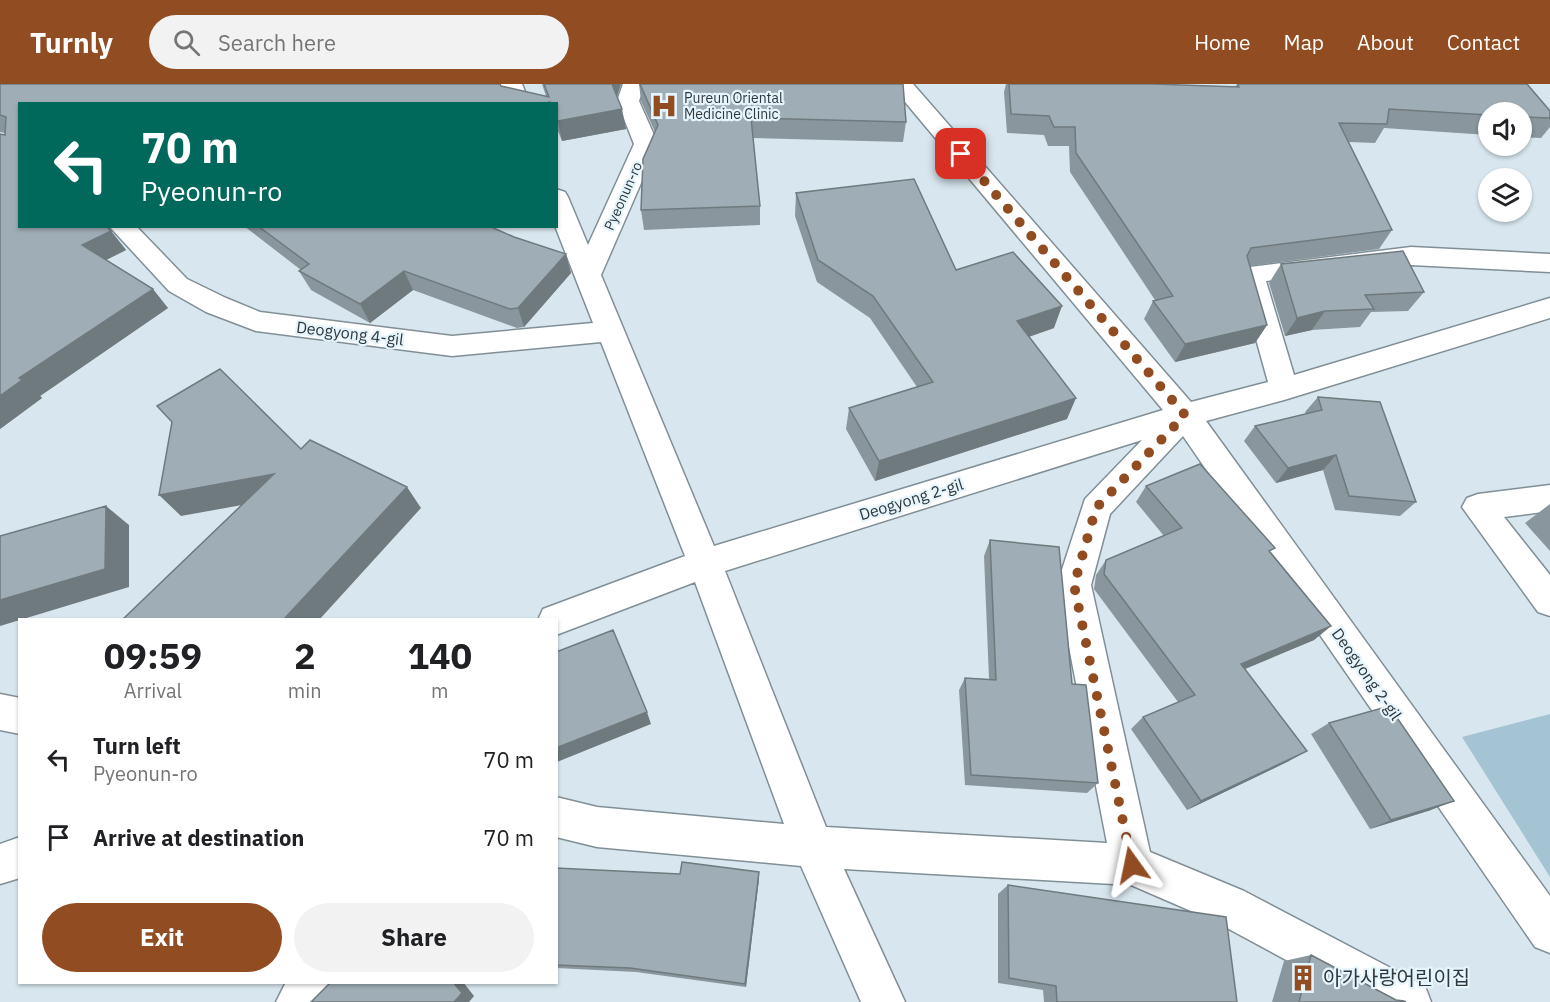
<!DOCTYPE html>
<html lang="en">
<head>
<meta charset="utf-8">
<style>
	body { margin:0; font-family:"IBM Plex Sans","Noto Sans KR",sans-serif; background:#f2f2f2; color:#202124; height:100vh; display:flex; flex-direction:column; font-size:22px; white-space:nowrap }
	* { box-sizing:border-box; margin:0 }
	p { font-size:20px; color:#757577 }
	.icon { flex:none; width:33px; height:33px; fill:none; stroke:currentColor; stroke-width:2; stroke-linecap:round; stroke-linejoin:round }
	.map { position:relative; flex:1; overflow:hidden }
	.panel { position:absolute; left:18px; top:534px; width:540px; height:366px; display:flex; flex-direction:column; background:#fff; border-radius:0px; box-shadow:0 2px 4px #0004 }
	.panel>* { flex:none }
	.banner { position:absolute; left:18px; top:18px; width:540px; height:126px; border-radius:0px; box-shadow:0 2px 4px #0004; background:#00695c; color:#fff; overflow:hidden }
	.fabs { position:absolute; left:1478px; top:18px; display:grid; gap:12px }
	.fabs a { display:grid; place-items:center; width:54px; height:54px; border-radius:50%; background:#fff; box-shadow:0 2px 4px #0004; font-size:30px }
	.pin { position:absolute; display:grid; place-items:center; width:51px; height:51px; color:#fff; margin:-26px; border-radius:12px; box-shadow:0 3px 9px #0006 }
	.me { position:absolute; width:66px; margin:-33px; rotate:348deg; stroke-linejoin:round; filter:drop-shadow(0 0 4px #0008) }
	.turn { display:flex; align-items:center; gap:21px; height:126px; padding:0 24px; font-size:27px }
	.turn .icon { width:78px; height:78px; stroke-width:2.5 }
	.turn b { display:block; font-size:42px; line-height:51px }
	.eta { display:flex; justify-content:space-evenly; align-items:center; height:102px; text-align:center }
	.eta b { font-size:36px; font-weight:700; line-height:42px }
	.action { display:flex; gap:12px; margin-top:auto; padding:12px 24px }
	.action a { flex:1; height:69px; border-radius:36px; background:#914c21; color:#fff; font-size:24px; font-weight:700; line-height:69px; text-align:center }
	.action a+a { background:#f2f2f2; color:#202124 }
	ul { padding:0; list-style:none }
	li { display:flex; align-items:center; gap:18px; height:78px; padding:0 24px }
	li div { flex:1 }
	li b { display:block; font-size:22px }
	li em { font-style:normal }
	header { display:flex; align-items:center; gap:36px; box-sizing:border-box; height:84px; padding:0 30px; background:#914c21; color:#fff }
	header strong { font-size:28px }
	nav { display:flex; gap:33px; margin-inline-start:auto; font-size:21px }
	.search { width:420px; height:54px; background:#f2f2f2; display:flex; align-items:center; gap:15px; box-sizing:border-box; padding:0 21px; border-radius:33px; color:#757577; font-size:22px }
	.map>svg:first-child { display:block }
	.green { fill:#a4c4d3 }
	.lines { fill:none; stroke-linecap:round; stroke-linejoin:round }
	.minor-casing { stroke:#808f96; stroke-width:3 }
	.minor { fill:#fff; fill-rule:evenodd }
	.wall { fill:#89969d }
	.shaded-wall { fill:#6f7a7f }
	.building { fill:#9faeb6; stroke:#6f7a7f; stroke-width:1.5 }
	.route { stroke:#914c21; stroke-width:10; stroke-dasharray:0 18 }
	.labels { text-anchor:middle; stroke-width:4.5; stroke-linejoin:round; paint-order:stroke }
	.far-poi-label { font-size:14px; fill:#31373a; stroke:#e5f5fd; text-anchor:start }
	.far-street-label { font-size:14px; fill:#31373a; stroke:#e5f5fd }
	.street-label { font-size:16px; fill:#31373a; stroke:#e5f5fd }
	.near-poi-label { font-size:20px; fill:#31373a; stroke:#e5f5fd; text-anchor:start }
</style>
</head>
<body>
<header>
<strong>Turnly</strong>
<div class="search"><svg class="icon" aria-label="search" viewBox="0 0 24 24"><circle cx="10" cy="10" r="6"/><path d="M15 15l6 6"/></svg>Search here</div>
<nav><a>Home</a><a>Map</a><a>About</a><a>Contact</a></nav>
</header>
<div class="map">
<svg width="1550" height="918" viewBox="0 0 1550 918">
	<rect width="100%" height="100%" fill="#d8e7ef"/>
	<path class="green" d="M1550,630V793L1462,653Z"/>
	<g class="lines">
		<g class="minor-casing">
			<path id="minor" d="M500,0H522L530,20H508Z
				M623,0H645L639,17L658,60L601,191L714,462L1163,326L890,0H913L1191,318L1268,298L1238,190L1242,184L1411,163L1550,170V188L1411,181L1266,197L1294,291L1550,214V234L1284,316L1206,337L1550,812V869L1535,863L1183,352L1110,430L1091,501L1150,768L1244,807L1425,902L1431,918H1364L1214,837L1131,801L844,785L905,918H861L801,782L597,763L556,753V713L597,723L784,740L695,498L556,551V536H538L543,525L685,472L601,258L452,272L256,247L206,228L169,207L109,142H136L187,195L226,214L260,228L452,252L593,239L555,142L556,105L565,108L568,113L588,161L634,60L617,17ZM1142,356L1085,415L1057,501L1107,759L826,743L725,487Z
				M1550,401V427L1504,433L1550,491V532L1538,528L1462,423L1467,414L1478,410Z
				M0,610L20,614V650L0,646Z
				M20,753V794L0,800V760Z
				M286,898H340L329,918H276Z"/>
		</g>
		<use href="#minor" class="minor"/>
	</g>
	<path class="wall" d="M0,0L501,2L546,12L542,0H621L617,11L626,45L562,57L556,42V20H20V142L111,147L126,166L106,176L168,224L40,312L42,314L0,345L5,49L0,48Z
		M639,0H903L906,38L903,58L753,54L760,122V141L644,146L641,126L655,48L641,17Z
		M1006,0H1153L1235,3L1237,0H1527L1550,27V43L1541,54L1521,53V28H1488V51L1384,44L1375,59L1349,58L1392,146L1379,165L1249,182L1267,241L1255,259L1175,278L1144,235L1153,217L1155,216L1070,88L1069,62H1048L1044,51L1007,49L1004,8Z
		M796,109L956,186L1054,244L1029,253L1067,335L875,397L846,345L849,324L917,303L870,234L817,198L795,132Z
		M244,142H489L514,153L566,170L571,189L524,243L517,244L413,206L370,239L311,206L299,187L301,186Z
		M1281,180L1424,208L1408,227L1371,228L1360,243L1312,246L1285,252L1269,199Z
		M1318,313L1416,418L1400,432L1335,426L1323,386L1276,399L1244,357L1255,342L1306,330L1305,328Z
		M1146,402L1271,468L1331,542L1314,556L1244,585L1289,677L1187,726L1131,645L1143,633L1178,618L1094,505L1096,491L1106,476L1164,452L1136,418Z
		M1550,420V467L1525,439Z
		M990,456L1072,600L1098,699L1087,709L965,701L959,606L965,594L989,595L984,472Z
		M1329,639L1431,726L1370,745L1311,650Z
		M556,784L680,790L759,795L746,903L636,888L556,884Z
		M1008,801L1237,918H1044L1043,906L998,899V810Z
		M1311,871L1396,916L1406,918H1272L1284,877Z"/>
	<path class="shaded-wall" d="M612,0H621L615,18Z
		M622,25L626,45L562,57L558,37Z
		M111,147L126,166L98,180L82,161Z
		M566,170L571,189L524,243L518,224Z
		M404,187L413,206L370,239L360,220Z
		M153,205L168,224L40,312L42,314L0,345V312L19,294Z
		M1062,222L1054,244L1010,259L1017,237Z
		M1325,227L1312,246L1285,252L1297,234Z
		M1267,241L1255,259L1175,278L1185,260Z
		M1076,314L1067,335L875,397L879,377Z
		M1336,371L1323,386L1276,399L1288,384Z
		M274,390L292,412L181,432L159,411Z
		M407,403L421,424L319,536H283Z
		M106,422L129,441V503L0,542V516Z
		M1331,542L1314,556L1226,593L1241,580Z
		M647,628L651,640L557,678L556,676V664Z
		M1307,667L1289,677L1187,726L1201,717Z
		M1454,717L1431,726L1370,745L1391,736Z
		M759,788V795L746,903L745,900Z
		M453,898H463L474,912L469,918H454Z"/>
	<path class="building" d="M0,0H500L501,2L549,13L544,0H612L622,25L558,37L556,34V20H551L550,18L543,20H20V142H106L111,147L82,161L153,205L19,294L22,296L0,312V50L5,51L6,33L0,31Z
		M640,0H903L906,38L751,34L760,122L641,126L643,75L658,41Z
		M1009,0H1153L1239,3L1238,0H1527L1550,27V34L1521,33V28H1488V31L1389,25L1387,40L1339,39L1392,146L1251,164L1247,172L1267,241L1185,260L1153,217L1173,212L1076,69L1075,43H1054L1049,32L1011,30Z
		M914,95L956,186L1013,168L1062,222L1017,237L1076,314L879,377L849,324L933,298L873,212L818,176L796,109Z
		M258,142H489L514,153L566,170L518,224L510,225L404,187L360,220L299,187L309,180Z
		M1403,167L1424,208L1365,211L1374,225L1325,227L1297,234L1281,180Z
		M220,285L301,365L310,356L407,403L283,536H122L274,390L159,411L172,338L157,322Z
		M1318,313L1380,318L1416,418L1349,412L1336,371L1288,384L1255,342L1322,326Z
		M1200,380L1275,464L1269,467L1331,542L1241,580L1307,667L1201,717L1143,633L1195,611L1104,490L1106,476L1182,444L1146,402Z
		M106,422L105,485L0,516V452Z
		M990,456L1059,463L1072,600L1086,601L1098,699L971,691L965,594L996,596Z
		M613,546L647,628L556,664V568Z
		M1389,622L1454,717L1391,736L1329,639Z
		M682,778L759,788L745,900L630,884L556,881V784L680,790Z
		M1008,801L1226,833L1237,918H1057L1056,902L1009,894Z
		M1311,871L1396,916L1404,917L1406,918H1299Z
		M331,898H453L462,909L454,918H311Z"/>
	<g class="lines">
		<path class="route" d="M961,70L1185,331L1096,424L1074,501L1132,781"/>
	</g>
	<defs>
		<g id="hospital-bare" transform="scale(2.07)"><path d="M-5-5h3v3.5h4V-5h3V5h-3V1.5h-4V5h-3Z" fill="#914c21" stroke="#e5f5fd" stroke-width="2.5" paint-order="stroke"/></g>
		<g id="building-bare" transform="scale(2.07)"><path d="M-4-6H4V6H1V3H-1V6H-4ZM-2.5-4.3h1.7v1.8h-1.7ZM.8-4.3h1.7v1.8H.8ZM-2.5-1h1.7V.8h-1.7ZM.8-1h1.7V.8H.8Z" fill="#914c21" stroke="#e5f5fd" stroke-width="2.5" paint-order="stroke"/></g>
	</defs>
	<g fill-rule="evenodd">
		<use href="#hospital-bare" x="664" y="22"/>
		<use href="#building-bare" x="1303" y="894"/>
	</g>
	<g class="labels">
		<g class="far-poi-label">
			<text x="684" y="19">Pureun Oriental<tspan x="684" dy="16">Medicine Clinic</tspan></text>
		</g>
		<g class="far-street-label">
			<text transform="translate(623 112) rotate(-66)" y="5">Pyeonun-ro</text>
		</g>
		<g class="street-label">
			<text transform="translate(350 249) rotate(7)" y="6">Deogyong 4-gil</text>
			<text transform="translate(911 415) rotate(-17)" y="6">Deogyong 2-gil</text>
			<text transform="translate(1367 590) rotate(55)" y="6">Deogyong 2-gil</text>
		</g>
		<g class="near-poi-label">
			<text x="1323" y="901">아가사랑어린이집</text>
		</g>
	</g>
</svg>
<div class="fabs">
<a><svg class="icon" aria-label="sound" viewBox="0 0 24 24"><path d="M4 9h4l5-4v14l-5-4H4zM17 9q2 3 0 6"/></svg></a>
<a><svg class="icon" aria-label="layers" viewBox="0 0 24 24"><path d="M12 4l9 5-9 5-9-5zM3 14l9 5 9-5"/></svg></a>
</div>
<div class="pin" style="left:961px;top:70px;background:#d93025"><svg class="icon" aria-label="arrive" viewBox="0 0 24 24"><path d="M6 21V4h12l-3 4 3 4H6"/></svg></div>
<svg class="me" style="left:1132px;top:781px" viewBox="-20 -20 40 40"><path d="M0-17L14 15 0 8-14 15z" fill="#914c21" stroke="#fff" stroke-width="4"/></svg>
<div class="banner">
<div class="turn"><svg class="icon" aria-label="left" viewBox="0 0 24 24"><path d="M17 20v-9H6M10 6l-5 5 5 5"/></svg><div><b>70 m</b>Pyeonun-ro</div></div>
</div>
<section class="panel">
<div class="eta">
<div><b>09:59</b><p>Arrival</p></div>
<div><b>2</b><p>min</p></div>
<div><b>140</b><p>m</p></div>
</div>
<ul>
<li><svg class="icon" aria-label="left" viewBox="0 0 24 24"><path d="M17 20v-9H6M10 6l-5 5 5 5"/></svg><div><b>Turn left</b><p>Pyeonun-ro</p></div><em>70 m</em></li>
<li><svg class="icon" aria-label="arrive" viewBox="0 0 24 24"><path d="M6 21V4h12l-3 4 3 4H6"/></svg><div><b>Arrive at destination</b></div><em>70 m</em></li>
</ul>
<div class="action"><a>Exit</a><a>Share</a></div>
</section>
</div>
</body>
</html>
